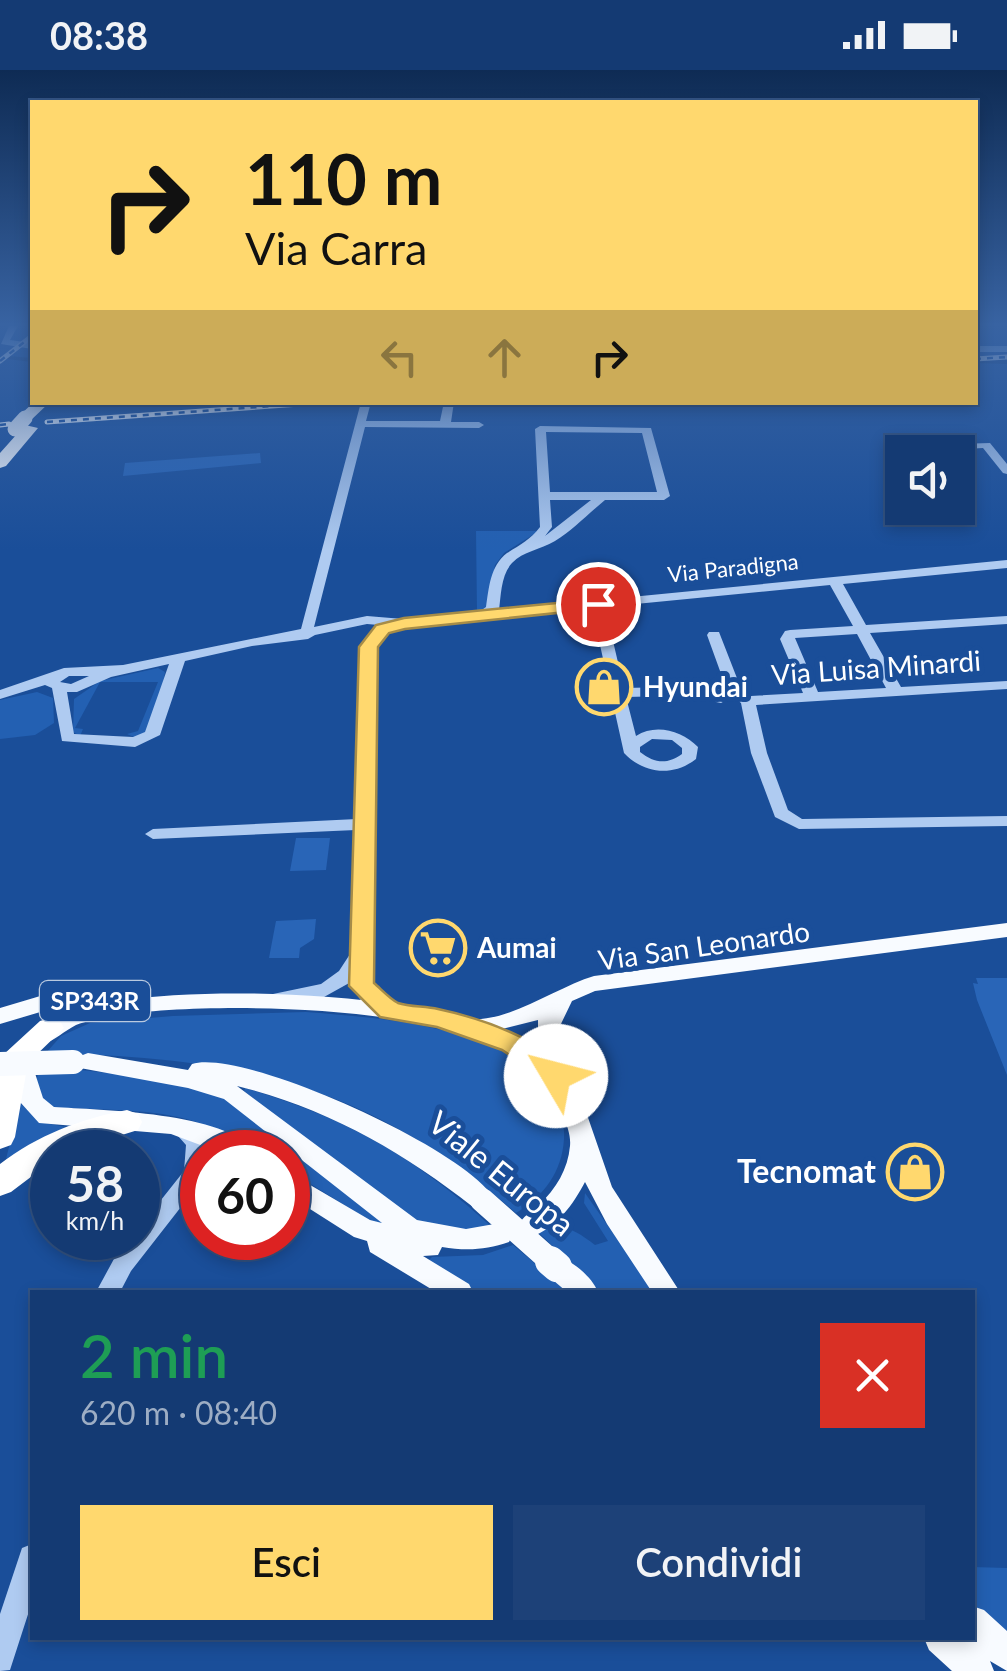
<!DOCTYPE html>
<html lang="it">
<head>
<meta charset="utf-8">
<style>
	body { margin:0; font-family:Lato,sans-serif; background:#1d4178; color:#f1f3f6; height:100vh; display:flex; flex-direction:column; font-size:38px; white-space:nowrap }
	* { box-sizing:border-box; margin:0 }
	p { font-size:32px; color:#9dadc4 }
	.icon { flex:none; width:55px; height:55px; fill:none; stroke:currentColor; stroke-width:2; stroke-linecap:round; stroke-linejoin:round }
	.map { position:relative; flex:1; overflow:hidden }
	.sheet { position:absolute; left:30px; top:1220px; width:945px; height:350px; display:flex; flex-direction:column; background:#143a73; border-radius:0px; box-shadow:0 5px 15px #0003,0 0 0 2px #335485 }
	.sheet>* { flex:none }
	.guide { position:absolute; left:30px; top:30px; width:948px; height:305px; border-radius:0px; box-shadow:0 5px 15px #0003,0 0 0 2px #335485; background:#ffd86e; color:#111; overflow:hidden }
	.controls { position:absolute; left:885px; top:365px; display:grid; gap:20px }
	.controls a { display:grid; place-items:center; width:90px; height:90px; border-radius:0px; background:#143a73; box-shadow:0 5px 15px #0003,0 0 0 2px #335485; font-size:50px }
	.speed { position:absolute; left:30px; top:1060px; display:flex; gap:20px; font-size:50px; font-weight:700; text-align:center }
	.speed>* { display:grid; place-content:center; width:130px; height:130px; border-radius:50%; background:#143a73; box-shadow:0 5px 15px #0003,0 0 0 2px #335485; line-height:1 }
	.speed small { font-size:25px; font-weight:400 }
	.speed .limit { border:15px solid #d22; background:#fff; color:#111 }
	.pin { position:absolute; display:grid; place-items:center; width:85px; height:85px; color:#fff; margin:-42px; border:5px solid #fff; border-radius:50%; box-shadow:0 2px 10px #0007 }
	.me { position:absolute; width:110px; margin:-55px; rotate:307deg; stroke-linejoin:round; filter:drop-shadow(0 0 8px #0008) }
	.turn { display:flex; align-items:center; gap:35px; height:210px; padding:0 50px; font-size:45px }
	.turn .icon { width:130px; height:130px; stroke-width:2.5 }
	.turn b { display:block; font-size:70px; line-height:85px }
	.lanes { display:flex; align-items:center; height:95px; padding:0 50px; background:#0003; justify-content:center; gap:50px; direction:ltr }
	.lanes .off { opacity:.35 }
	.round { display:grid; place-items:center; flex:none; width:105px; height:105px; border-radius:0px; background:#1d4178 }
	.head { display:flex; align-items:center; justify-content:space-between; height:170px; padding:0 50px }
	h1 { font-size:60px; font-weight:600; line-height:75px; color:#1e9e55 }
	.cta { display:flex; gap:20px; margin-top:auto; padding:20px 50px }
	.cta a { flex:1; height:115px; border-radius:0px; background:#ffd86e; color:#111; font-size:40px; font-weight:600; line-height:115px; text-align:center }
	.cta a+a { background:#1d4178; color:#f1f3f6 }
	.status { display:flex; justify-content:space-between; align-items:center; height:70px; padding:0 50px; background:#143a73; direction:ltr }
	.status svg { height:28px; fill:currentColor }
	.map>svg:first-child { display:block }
	.green { fill:#2360b2 }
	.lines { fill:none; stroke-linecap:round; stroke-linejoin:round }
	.canal { fill:#113a76; fill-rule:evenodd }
	.building { fill:#2965b7 }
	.minor { fill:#afcbf1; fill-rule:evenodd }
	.major { fill:#f8fbff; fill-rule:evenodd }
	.highway { fill:#fff; fill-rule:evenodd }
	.rail-casing { stroke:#fff; stroke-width:5 }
	.rail { stroke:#1a4e99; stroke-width:2.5; stroke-dasharray:6; stroke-linecap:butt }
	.major-bridge-far1 { stroke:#f8fbff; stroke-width:24 }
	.major-bridge { stroke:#f8fbff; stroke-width:30 }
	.highway-bridge { stroke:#fff; stroke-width:15 }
	.route { fill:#ffd86e; stroke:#a68c48; stroke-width:2.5 }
	.labels { text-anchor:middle; stroke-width:10; stroke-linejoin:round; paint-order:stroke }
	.far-street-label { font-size:22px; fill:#fff; stroke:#1a4e99 }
	.shield { fill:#1a4e99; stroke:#bacae0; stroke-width:2.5 }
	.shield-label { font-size:25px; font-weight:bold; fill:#fff }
	.street-label { font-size:28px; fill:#fff; stroke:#1a4e99 }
	.poi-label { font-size:28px; font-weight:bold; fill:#fff; stroke:#1a4e99; text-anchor:start }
	.near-poi-label { font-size:32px; font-weight:bold; fill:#fff; stroke:#1a4e99; text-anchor:end }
	.near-street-label { font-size:32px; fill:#fff; stroke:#1a4e99 }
</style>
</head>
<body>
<div class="status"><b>08:38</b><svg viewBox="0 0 49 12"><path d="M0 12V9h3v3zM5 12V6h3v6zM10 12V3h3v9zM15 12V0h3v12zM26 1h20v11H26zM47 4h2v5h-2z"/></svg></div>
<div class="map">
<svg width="1007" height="1601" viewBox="0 0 1007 1601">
	<rect width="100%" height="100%" fill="#1a4e99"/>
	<path class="green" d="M476,461H539L504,483L495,495L486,541L477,542Z
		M158,598L165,602L155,658L136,668L127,664L138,661L158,612H100L75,658L83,659L80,666L73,662L74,629L100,611Z
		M37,622L53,628L54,653L35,665L0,669V630Z
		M306,942C382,948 570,959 564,1069C562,1102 544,1126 516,1143C367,1013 241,988 46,983L61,966L90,953L173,946Z
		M71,999L146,1007L219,1024L389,1156L367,1149L288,1100V1082C248,1082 218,1055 178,1047C136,1038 89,1040 46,1037L36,1015L38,1003Z
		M245,1018C348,1048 418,1089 494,1159L434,1161L372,1126L244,1021Z
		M20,1033L40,1052L66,1057L6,1089Z
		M585,1123L654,1222H601L538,1162C561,1150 576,1161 595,1175L608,1171L584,1133Z
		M513,1175L569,1222H475L428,1191L432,1187L483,1185Z
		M972,1497L1007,1498V1566L973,1535Z"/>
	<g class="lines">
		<path class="canal" d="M9,286L32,288V292L7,289V287Z
			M975,289L1007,290V294L975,293Z"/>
	</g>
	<path class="building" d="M260,383L261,393L123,406L125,393Z
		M296,768H330L326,800L290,801Z
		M316,849L314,869L300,878L299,888H269L276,851Z
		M976,908H1007V1005L977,930L973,913L978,914Z"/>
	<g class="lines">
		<path class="minor" d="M9,256H18L10,270L32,273V279L1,274Z
			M975,276H1007V282H975Z
			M361,332H371L366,351H440L444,332H454L451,352H479L484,355L479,358L365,357L314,557L367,546L403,549L479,542L486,537C489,518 490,496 507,483C520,475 530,470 540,457L535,359L540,356L651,358L670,426L664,430H605C589,443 573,460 555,471C540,480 523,481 512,493C501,505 501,525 499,540L1007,490V498L843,514L866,555L1007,546V554L870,563L901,617L1007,611V619L756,635L767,683L788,740L802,749L1007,746V756L799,759L775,747L751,683L741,633L728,623L707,565L709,562H719L742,621L751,626L803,623L780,569L785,561L790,560L853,556L830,515L605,537L624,618L718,616L725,620L728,629L721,633L716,632L712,625L626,627L636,666C656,653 682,661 698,677L696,689C673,707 644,704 624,683L592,539L403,557L367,554L315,565L308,569L252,576L185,591L160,665L135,677L62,671L52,618L45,615L0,629V620L64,598L123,595L301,559ZM546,362L642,363L657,422H550ZM550,430H591L545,466L552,457ZM857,564L886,618L818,622L795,568ZM169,594L145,662L133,667L74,664L67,622H77L111,607ZM69,606H89L71,614L60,612ZM652,669L672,670L682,678V684C667,695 654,693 640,682V677Z
			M990,373L1007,394V404L1003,403L983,378L926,381L921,378L926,375Z
			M377,559L384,563L376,577L371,915L399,940L396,945C376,949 356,930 351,912L324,927L280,936L273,934L270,929L273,924L321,914L339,901L352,881L356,760L153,769L145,764L153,759L357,749L362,577L372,560Z
			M182,1050L190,1052L208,1072L207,1082H202V1110L131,1201L120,1222H96L115,1187L130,1168H138V1159L184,1101L186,1075L171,1058L174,1052Z
			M32,1474V1532L10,1600L0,1601V1544L22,1478Z"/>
		<path class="major" d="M1007,853V867L595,921L572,931L559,958L570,1009L584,1036L612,1117L680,1222H652L607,1154L585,1112C573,1135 556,1158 531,1167L522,1164L518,1156C523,1146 531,1142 539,1135C556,1119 568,1099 570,1076C571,1066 567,1056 564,1046C553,1013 530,992 498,977C414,935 206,931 113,946C102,948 86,951 76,955C64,961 56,970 43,974L35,972L32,966C41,952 60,943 76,939L47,940L0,954V938L47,924L100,923L108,925L111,931C207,919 307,922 403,935C426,938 449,947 471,949C509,952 557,917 594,906ZM538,950V978L502,959Z
			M88,983L188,1000L192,994C244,978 470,1081 495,1130L491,1137L482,1140L473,1137C402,1081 326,1038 237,1016L417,1150L466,1159L500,1153L509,1156L513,1164L509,1172C486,1180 466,1181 442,1177L438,1185L423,1186L469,1214L473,1222H436L370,1182L367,1171L354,1167L288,1125V1102L370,1150L382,1153L224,1029L188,1018L80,998L76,992L80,986Z
			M25,994L33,997L43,1028L54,1037C97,1040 231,1042 252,1082H219L171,1064L39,1053L20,1032L13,1003L17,997Z
			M557,1186C573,1191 592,1207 598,1222H567L547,1205L544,1197L547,1189Z
			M972,1536L984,1540L1007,1561V1601L990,1591L994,1601H952L929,1580L924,1568H972Z"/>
		<path class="highway" d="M34,332H50L30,351H20V345Z
			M25,355L38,358L6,396L0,398V383Z
			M50,948L60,951L64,958L28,993L19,995L26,1004L15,1067L11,1075L0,1079V997L10,993L3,985L40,951Z
			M127,1040L138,1044L142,1052L138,1060L67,1082H52V1091L11,1122L0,1126V1094C38,1065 80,1049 127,1040Z"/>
		<g class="rail-casing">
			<path id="rail" d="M975,289L1007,287
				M0,291L32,266
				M47,352L329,332
				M0,355L9,354"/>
		</g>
		<use href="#rail" class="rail"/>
		<path class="major-bridge-far1" d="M0,994L73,992
			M482,1130L553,1193"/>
		<path class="major-bridge" d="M550,1191L557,1197"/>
		<path class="highway-bridge" d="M15,359L25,348"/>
	</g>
	<linearGradient id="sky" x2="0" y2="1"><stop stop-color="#0e2b54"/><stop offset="0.53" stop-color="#3863a2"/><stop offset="1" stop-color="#3863a2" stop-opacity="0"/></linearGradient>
	<rect width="1007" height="480" fill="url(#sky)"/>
	<path class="route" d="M598,529L607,534L604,538L405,559L389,563L378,577L374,913C381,919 390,929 398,933C410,937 425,936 438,939C476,947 549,970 569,1006L565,1013L556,1016L502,980L437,957L380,947L349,916L359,577L376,555L404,548Z"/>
	<defs>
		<g id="shop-ring" transform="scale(2.875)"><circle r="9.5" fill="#1a4e99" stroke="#ffd86e" stroke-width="1.5"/><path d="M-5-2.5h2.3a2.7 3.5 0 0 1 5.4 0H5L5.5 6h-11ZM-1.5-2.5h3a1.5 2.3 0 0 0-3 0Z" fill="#ffd86e"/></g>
		<g id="supermarket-ring" transform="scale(2.875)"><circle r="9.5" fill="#1a4e99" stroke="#ffd86e" stroke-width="1.5"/><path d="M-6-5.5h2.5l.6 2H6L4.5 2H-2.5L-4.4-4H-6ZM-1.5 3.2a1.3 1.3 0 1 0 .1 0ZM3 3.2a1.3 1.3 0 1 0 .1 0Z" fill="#ffd86e"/></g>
	</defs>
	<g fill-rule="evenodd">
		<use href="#shop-ring" x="604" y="617"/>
		<use href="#supermarket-ring" x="438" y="878"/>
		<use href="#shop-ring" x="915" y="1102"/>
	</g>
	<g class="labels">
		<g class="far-street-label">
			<text transform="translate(733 498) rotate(-6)" y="8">Via Paradigna</text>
		</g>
		<rect class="shield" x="40" y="911" width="110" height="40" rx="8"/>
		<g class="shield-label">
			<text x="95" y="940">SP343R</text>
		</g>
		<g class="street-label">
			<text transform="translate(876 598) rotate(-4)" y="10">Via Luisa Minardi</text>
			<text transform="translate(704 876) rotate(-8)" y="10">Via San Leonardo</text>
		</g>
		<g class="poi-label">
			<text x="643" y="627">Hyundai</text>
			<text x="477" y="888">Aumai</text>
		</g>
		<g class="near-poi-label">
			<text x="876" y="1113">Tecnomat</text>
		</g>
		<g class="near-street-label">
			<text transform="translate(501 1104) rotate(39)" y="11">Viale Europa</text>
		</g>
	</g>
</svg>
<div class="controls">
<a><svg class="icon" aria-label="sound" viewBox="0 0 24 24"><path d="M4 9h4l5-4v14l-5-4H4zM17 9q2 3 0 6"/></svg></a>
</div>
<div class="speed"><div>58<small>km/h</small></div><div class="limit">60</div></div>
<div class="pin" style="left:598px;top:534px;background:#d93025"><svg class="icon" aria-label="arrive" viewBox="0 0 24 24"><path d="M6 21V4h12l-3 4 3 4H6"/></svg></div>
<svg class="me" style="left:556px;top:1006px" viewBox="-20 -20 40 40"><circle r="19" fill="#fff"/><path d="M0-13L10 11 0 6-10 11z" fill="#ffd86e"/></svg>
<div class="guide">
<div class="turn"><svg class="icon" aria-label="right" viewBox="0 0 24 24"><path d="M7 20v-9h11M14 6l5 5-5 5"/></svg><div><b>110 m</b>Via Carra</div></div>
<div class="lanes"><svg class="icon off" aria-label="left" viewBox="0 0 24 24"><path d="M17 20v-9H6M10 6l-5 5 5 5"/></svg><svg class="icon off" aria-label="ahead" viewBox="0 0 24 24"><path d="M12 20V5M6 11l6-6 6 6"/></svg><svg class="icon" aria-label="right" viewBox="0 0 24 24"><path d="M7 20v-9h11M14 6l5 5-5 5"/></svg></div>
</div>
<section class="sheet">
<div class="head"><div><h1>2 min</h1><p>620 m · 08:40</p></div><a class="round" style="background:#d93025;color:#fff"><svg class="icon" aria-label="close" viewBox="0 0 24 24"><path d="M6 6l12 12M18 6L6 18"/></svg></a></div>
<div class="cta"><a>Esci</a><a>Condividi</a></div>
</section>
</div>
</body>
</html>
